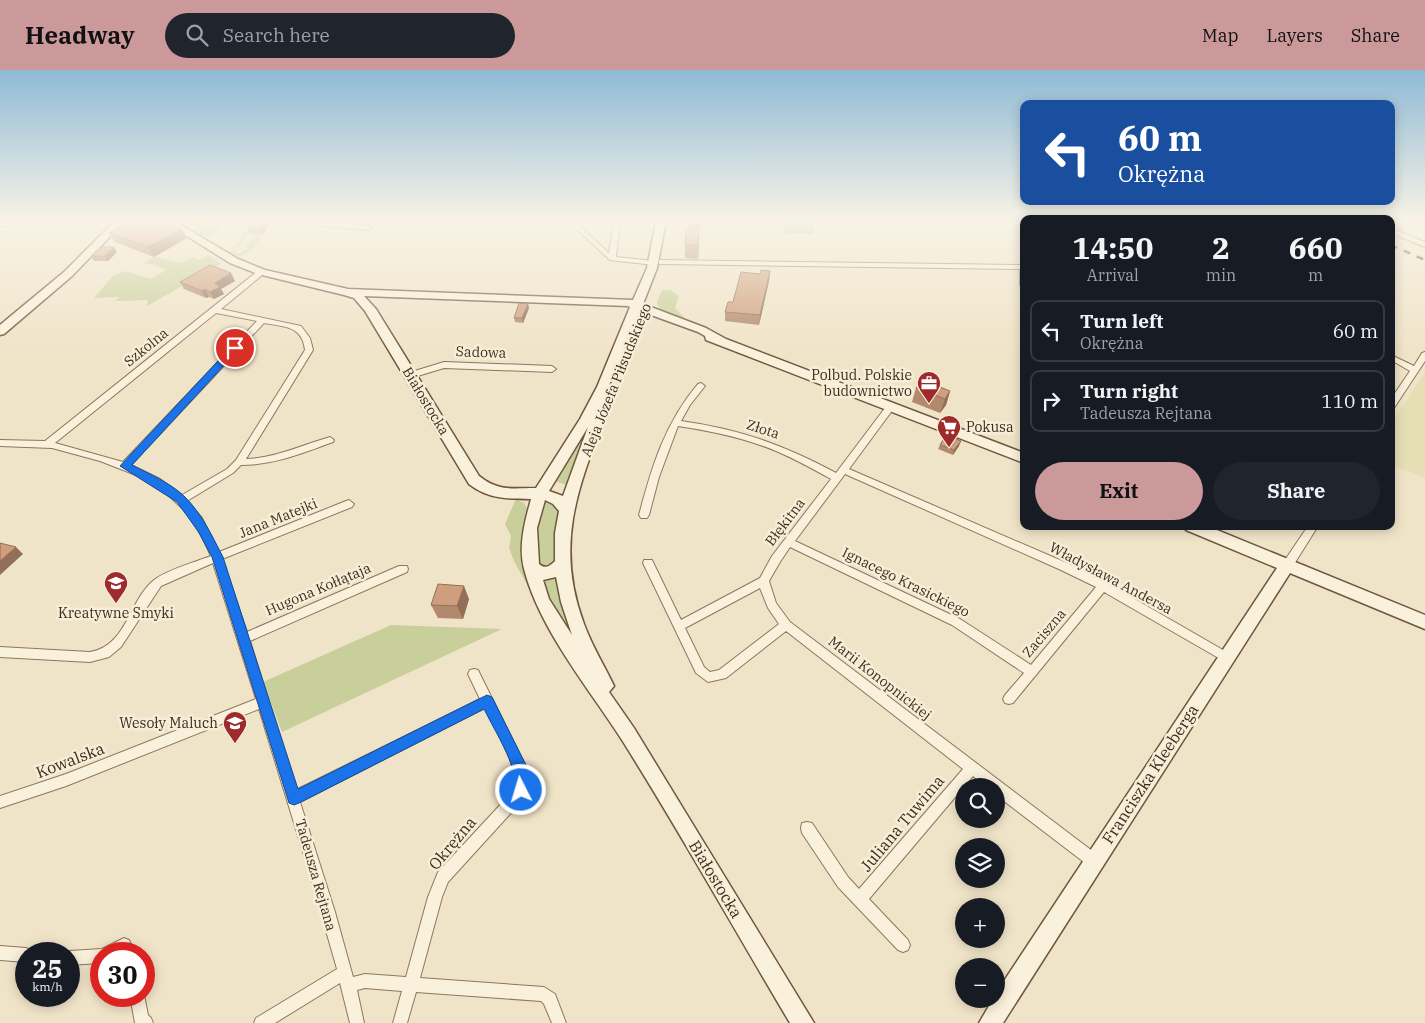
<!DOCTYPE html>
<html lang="en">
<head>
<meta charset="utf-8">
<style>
	body { margin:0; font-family:"IBM Plex Serif",serif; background:#20242c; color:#f1f3f6; height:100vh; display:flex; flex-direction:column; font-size:19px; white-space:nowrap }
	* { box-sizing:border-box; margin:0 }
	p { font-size:16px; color:#9ea1a6 }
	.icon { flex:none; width:28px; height:28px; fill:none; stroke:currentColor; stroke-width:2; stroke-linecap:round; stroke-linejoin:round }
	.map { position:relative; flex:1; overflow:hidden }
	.sheet { position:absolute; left:1020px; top:145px; width:375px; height:315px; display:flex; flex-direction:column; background:#171b24; border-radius:10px; box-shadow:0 2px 12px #0003 }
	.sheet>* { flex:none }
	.banner { position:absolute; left:1020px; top:30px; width:375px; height:105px; border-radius:10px; box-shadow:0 2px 12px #0003; background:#1a4fa0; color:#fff; overflow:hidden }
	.buttons { position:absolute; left:955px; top:708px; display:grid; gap:10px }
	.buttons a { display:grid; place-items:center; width:50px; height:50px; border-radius:50%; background:#171b24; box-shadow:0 2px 12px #0003; font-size:25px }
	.speed { position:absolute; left:15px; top:872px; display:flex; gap:10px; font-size:25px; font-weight:700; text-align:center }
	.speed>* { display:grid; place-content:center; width:65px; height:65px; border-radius:50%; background:#171b24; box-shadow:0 2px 12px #0003; line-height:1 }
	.speed small { font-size:12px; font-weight:400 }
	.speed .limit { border:8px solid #d22; background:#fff; color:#111 }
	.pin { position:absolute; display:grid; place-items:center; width:42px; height:42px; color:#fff; margin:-21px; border:2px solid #fff; border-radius:50%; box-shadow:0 1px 5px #0007 }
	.me { position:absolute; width:55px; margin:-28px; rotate:355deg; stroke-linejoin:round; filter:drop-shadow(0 0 4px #0008) }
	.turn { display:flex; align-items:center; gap:18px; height:105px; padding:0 15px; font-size:22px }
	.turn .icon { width:65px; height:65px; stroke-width:2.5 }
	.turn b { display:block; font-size:35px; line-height:42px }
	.eta { display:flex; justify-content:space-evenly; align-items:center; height:85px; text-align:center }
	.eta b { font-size:30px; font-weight:700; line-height:35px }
	.primary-button { display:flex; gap:10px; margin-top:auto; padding:10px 15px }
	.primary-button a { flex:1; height:58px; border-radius:30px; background:#cc999b; color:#111; font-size:20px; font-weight:700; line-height:58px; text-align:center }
	.primary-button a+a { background:#20242c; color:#f1f3f6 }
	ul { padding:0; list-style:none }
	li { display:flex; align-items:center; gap:15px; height:62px; margin:0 10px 8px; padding:0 5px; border:2px solid #363941; border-radius:10px }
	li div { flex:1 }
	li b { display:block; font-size:19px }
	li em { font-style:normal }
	header { display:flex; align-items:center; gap:30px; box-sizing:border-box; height:70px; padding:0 25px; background:#cc999b; color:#111 }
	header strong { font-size:24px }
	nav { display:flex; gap:28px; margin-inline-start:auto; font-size:18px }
	.search { width:350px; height:45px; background:#20242c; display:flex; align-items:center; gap:12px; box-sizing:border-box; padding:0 18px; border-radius:28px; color:#9ea1a6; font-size:19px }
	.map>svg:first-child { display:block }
	.farmland { fill:#e6deb5 }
	.green { fill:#c9cf9b }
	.water { fill:#a9c4bc; stroke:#6f938a }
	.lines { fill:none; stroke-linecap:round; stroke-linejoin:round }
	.street-casing { stroke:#8d765c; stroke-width:2 }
	.secondary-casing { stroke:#6f573f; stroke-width:3 }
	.street { fill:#faf1dc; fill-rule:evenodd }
	.secondary { fill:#faf1dc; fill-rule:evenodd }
	.rail { stroke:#3d2e20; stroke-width:2.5; stroke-dasharray:7 7; stroke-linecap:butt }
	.wall { fill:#b2896c }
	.shaded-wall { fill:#916f58 }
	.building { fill:#cf9f7d; stroke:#916f58 }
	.route { fill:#1a73e8; stroke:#114b97 }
	.labels { text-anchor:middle; stroke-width:5; stroke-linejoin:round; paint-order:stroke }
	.street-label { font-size:14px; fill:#3d2e20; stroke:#f7eed8 }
	.poi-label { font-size:14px; fill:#3d2e20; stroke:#f7eed8; text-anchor:end }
	.near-street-label { font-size:16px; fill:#3d2e20; stroke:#f7eed8 }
</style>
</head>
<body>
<header>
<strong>Headway</strong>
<div class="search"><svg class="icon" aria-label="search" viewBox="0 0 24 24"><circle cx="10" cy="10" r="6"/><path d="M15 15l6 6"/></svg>Search here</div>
<nav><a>Map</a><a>Layers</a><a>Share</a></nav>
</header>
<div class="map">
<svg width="1425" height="953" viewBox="0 0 1425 953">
	<rect width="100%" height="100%" fill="#f0e4c8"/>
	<path class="farmland" d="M1425,302V408L1391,395V354Z"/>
	<path class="green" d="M191,151H220V153L225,152L216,159L220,161L206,168L204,167L207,165L203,166L198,164L201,162L197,163L193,160L195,158L185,152Z
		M239,151H260L250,162L265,163L254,178L240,187L230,182L233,181L238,184L251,178L243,175L252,171L251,170L257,165L247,164L241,175L228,180L239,174L238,173L248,157L241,158L243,155H239L242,153H239Z
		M208,185L221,194L147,236L148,230L115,231L120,227L94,228L113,206L125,201L151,209L166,200L153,194H143L154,187L181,193L192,187L200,190Z
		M662,220H670L679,226L675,238L686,249L660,239L657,233Z
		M591,352L567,415L554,411Z
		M548,429L559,440L555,472L556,490L546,498L539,497L535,463L543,431Z
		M517,430L524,433L527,438L535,529L514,491L509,478L511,466L505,454L515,431Z
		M558,506L564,543L570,563L549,528L543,510Z
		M391,555L502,559L282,662L263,612Z"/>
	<path class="water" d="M785,152H813L812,163H786Z"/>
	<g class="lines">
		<g class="street-casing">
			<path id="street" d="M18,151H42L39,153L0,156V152Z
				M180,151H188L175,157L172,155Z
				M288,151H310L348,154L352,151H358L355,155L369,156L372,158L369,160L291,153Z
				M568,151H574L609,183L614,151H620L616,187L654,191L658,193L654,195L610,190Z
				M1391,158L1425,172V177L1391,163Z
				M659,190L1024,195V217L1020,215V199L662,194H659Z
				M259,200L266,202L221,239L301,256L310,268L313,280L246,389C276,388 302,375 330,367L334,370L333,372C303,383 274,395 241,395L233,403L187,431L202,448L219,482L346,431L349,430L354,434L352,437L222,489L247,562L399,496H407L408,499L407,502L250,571L296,720L480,629L468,604L470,600L474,599L478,600L526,697L528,713L520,733L448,812L442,827L420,908L544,917L555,924L566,953H552L544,934L541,931L416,922L407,953H393L402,921L365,918L357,920L364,953H350L340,913L275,953H254L256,948L337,899L310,805L259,639L66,716L0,738V726L66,704L256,629L213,493L161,516L121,577L109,587L90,592L0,587V577L90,582C127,576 129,530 154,510C167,500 195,492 211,486L201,465L186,442L165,422L141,407L100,391L52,378L0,376V370L45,371ZM216,243L257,251L123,392L55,373ZM264,253C284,257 302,255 305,280L236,390L227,399L182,425L160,409L131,395ZM485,638C495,659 520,698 514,720L438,802L428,827L406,907L365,904L353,907L335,842L300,732Z
				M1425,282V291L1394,338L1391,339V329L1410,301L1391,290V285L1414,296L1422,283Z
				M444,292L552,296L556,299L552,302L444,298L411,308L407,305L408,303Z
				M701,313L705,316L690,335L681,351C739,359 784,375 836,403L888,334H894L895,336L894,338L849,399L1069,494L1107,513L1230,584L1232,587L1230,590L1226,592L1222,590L1104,522L1013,633L1009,634L1005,633L1003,629L1005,625L1024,603L952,555L790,477L780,492L769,511L776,533L790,552L1099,786L1101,791L1099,796L1094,798L1089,796L996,725V716H985L973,706L869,829L908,870L910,875L908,880L903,882L898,880L838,817L802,763L801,758L802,753L807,752L812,753L848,807L859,819L963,699L786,561L726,608L708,612L696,603L643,493L644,490H652L681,550L760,508L772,486L831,409C813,399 795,389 776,381C745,368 711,361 678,356L659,407L649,445L647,448H641L639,445C652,396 665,353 698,314ZM845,404L1061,500L1096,517L1031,595L960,549L795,471ZM760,518L768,538L779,554L719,600L710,602L704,597L685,558Z
				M1308,456H1318L1291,499H1283L1282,496L1283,493Z
				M124,868L129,870L135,884H101V893L69,895V884H64L69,881L102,879Z
				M0,876L26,878L31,880L33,884H26V892L0,890Z
				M144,925L148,945L151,948L153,953H135L130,926H144Z"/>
		</g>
		<g class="secondary-casing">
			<path id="secondary" d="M115,151H125L72,206L4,264L0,265V255L64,202Z
				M163,151H174L238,189L265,200L348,219L633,230L647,198L656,151H666L657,198L643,234L706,258L726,269L1024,383V393L706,270L705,266L698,262L640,241L605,325L611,326L612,329C582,408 552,469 584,554C592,576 604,595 614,616L609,622L634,658L814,953H790C734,859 680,762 622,670C588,617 540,560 524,499C518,476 525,451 531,429C508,429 488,429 469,414L365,241L354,228L344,225L258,204L230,193ZM364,226L628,236L630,237L597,317L580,349L536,418C513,418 499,422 479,406L376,239ZM588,357L563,426L549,421ZM545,430L553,434L559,441L555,463V491C549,497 545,499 539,494L537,458ZM556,507L561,532L572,565L549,529L543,510Z
				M1184,456H1207L1425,545V559L1290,503L1003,953H979L993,929H996V923L1277,498L1186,460Z"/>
		</g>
		<use href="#street" class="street"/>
		<use href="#secondary" class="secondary"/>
		<path class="rail" d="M1391,175L1425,190"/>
	</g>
	<path class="wall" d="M272,151L263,164L250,163L248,158Z
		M688,151H702V159L688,160Z
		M154,153L182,159L187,168L154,187L115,172L109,163Z
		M685,175H699L698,189L685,188Z
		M117,182L108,191H94L91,186Z
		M770,201L769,211L759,255L725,251V242L733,232L760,204Z
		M235,211L221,219L224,224L214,229L209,227L206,228L184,219L180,212Z
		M529,238L523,253L515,252L514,248Z
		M916,318L950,321L946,335L940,343L912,332Z
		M940,375L959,376L953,385L938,379Z
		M469,529L463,549L438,548L431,535Z"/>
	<path class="shaded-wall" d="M267,151H272L263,164L260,159Z
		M182,159L187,168L154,187L148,177Z
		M699,161V175L698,189V175Z
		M114,177L117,182L108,191L105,186Z
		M770,201L769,211L759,255L760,245Z
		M231,203L235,211L221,219L224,224L214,229L210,222L215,213Z
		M205,219L209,227L206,228L202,221Z
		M528,234L529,238L523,253L522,248Z
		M950,321L946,335L940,343L945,329Z
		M961,371L959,376L953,385L954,380Z
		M16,477L23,484L0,505V491Z
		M464,516L469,529L463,549L457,536Z"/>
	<path class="building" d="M137,151H148L154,153L159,151L182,159L148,177L109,163Z
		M253,151H267L260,159L248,158Z
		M688,151H702V152L688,153Z
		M686,161H699L698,175H685Z
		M100,177H114L105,186H91Z
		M210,195L231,203L215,213L220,217L210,222L205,219L202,221L180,212Z
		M761,200L770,201L760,245L725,242L728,232H733L741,202L760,204Z
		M519,233L528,234L522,248H514Z
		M922,310L950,321L945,329L916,318Z
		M946,365L961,371L954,380L940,375Z
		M0,473L16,477L0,491Z
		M438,514L464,516L457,536L431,535Z"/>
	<linearGradient id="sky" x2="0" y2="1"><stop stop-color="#8fbad6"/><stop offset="0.53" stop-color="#f8f3e6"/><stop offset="1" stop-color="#f8f3e6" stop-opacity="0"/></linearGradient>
	<rect width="1425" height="284" fill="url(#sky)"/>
	<path class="route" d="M235,275L240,278L238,280L132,395C149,404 171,413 185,427C202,444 212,466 223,487L298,719L487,625L492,627L527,697L530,709L526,725L521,727L516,725C513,717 517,708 513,699C506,678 494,659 484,639L299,733L294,735L289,733L212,487L198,461L177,432L120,396L232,276Z"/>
	<defs>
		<g id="office-pin" transform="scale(1.25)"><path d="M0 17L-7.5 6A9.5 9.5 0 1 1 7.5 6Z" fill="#9e2a2b" stroke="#f7eed8"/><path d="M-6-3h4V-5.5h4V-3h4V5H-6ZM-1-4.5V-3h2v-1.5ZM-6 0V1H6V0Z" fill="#fff"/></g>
		<g id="supermarket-pin" transform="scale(1.25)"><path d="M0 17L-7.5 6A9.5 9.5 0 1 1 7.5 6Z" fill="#9e2a2b" stroke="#f7eed8"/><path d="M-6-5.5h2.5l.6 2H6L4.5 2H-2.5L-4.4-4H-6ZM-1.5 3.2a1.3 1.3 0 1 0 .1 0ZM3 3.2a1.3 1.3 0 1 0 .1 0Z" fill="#fff"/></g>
		<g id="school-pin" transform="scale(1.25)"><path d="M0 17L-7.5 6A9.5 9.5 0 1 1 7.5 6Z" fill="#9e2a2b" stroke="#f7eed8"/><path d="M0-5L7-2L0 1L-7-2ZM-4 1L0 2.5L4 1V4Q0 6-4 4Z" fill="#fff"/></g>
	</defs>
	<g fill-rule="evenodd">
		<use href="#office-pin" x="929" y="313"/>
		<use href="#supermarket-pin" x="949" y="357"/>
		<use href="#school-pin" x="116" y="513"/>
		<use href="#school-pin" x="235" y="653"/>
	</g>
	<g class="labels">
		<g class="street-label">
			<text transform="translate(146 277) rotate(-39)" y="5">Szkolna</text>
			<text transform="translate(481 282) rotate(2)" y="5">Sadowa</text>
			<text transform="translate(616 310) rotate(-68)" y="5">Aleja Józefa Piłsudskiego</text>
			<text transform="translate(426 331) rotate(59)" y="5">Białostocka</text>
			<text transform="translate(763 359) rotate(18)" y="5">Złota</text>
			<text transform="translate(278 448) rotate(-22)" y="5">Jana Matejki</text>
			<text transform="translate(785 452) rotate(-53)" y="5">Błękitna</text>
			<text transform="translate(1111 508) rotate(28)" y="5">Władysława Andersa</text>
			<text transform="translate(906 512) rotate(26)" y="5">Ignacego Krasickiego</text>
			<text transform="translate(318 519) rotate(-23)" y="5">Hugona Kołłątaja</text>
			<text transform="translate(1044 563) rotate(-50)" y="5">Zaciszna</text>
			<text transform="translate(880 608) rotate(38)" y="5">Marii Konopnickiej</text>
			<text transform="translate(316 805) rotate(74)" y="5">Tadeusza Rejtana</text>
		</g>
		<g class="poi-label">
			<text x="912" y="310">Polbud. Polskie<tspan x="912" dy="16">budownictwo</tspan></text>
			<text x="966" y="362" text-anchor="start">Pokusa</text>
			<text x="116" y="548" text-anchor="middle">Kreatywne Smyki</text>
			<text x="218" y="658">Wesoły Maluch</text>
		</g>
		<g class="near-street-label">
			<text transform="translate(70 690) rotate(-21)" y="6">Kowalska</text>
			<text transform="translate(1150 704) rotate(-57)" y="6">Franciszka Kleeberga</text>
			<text transform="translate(902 753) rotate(-50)" y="6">Juliana Tuwima</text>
			<text transform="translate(452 773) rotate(-50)" y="6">Okrężna</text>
			<text transform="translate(716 809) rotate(59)" y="6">Białostocka</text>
		</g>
	</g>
</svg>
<div class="buttons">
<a><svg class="icon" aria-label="search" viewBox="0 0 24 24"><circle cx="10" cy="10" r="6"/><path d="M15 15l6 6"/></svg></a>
<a><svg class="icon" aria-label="layers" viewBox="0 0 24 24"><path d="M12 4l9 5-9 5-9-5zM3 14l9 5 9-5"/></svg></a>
<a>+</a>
<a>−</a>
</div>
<div class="speed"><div>25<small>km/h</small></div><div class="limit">30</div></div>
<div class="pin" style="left:235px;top:278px;background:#d93025"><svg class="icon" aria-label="arrive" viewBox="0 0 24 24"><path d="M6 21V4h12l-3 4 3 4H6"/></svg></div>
<svg class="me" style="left:521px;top:720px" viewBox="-20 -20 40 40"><circle r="17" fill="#1a73e8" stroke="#fff" stroke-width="3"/><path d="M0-11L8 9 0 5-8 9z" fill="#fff"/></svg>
<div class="banner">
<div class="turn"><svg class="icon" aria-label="left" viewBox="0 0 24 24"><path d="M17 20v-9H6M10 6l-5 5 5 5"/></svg><div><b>60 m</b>Okrężna</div></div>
</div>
<section class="sheet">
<div class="eta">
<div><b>14:50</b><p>Arrival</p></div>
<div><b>2</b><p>min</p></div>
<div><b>660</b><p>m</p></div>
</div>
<ul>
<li><svg class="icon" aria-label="left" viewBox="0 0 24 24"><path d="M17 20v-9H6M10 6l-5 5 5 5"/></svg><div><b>Turn left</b><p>Okrężna</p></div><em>60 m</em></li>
<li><svg class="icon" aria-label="right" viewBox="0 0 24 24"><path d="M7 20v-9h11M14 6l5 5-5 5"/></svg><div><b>Turn right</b><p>Tadeusza Rejtana</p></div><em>110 m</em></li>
</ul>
<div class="primary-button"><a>Exit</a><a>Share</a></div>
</section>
</div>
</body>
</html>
